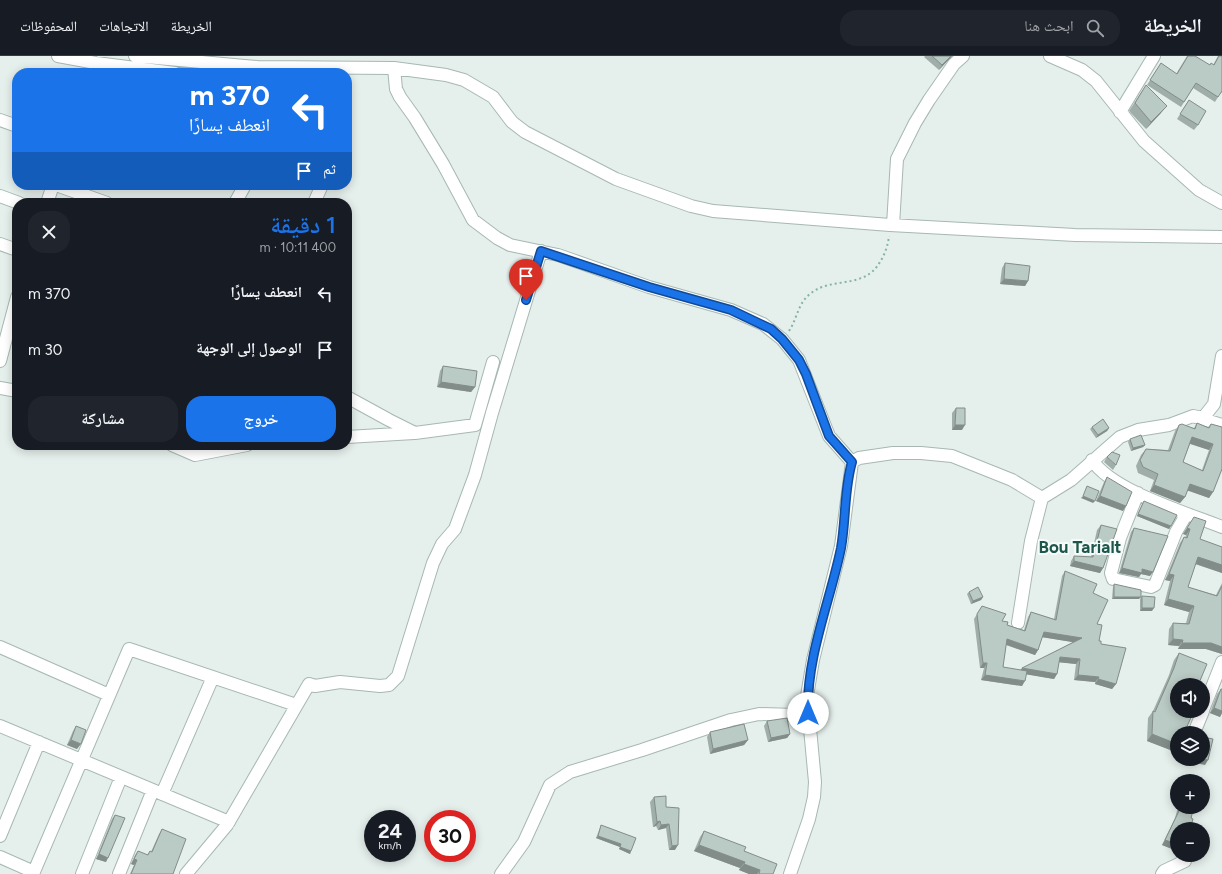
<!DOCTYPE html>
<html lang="ar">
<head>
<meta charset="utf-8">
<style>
	body { margin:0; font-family:Figtree,"Noto Naskh Arabic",sans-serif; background:#20242c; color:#f1f3f6; direction:rtl; height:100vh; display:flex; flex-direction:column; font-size:15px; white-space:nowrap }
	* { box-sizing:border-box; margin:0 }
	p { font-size:13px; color:#9ea1a6 }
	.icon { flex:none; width:22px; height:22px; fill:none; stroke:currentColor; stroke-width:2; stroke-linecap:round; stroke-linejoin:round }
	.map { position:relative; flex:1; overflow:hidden; direction:ltr }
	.drawer { position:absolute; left:12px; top:142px; width:340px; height:252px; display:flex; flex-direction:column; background:#171b24; border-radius:16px; box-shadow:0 2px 10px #0003; direction:rtl }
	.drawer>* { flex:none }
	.hud { position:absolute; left:12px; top:12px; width:340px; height:122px; border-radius:16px; box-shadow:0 2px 10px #0003; direction:rtl; background:#1a73e8; color:#fff; overflow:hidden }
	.tools { position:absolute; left:1170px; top:622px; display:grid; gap:8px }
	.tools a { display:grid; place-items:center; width:40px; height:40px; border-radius:50%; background:#171b24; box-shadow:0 2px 10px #0003; font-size:20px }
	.speed { position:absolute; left:364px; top:754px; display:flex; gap:8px; font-size:20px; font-weight:700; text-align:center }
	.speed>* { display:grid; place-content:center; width:52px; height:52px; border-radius:50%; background:#171b24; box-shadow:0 2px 10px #0003; line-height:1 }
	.speed small { font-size:10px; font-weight:400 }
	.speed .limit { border:6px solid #d22; background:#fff; color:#111 }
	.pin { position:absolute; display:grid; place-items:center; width:34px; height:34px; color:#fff; margin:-41px -17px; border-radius:50% 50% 50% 0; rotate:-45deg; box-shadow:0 0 4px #0007 }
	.pin .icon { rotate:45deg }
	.me { position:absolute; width:44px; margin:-22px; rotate:0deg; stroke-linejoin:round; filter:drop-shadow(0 0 3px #0008) }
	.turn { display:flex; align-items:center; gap:14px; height:84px; padding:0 16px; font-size:18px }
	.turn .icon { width:52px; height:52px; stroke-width:2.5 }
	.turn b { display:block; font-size:28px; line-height:34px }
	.then { display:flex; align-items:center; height:38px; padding:0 16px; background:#0003; gap:8px; font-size:15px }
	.round { display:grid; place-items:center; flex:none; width:42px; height:42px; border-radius:16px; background:#20242c }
	.overview { display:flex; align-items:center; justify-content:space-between; height:68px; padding:0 16px }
	h1 { font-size:24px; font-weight:600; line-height:30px; color:#1a73e8 }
	.cta { display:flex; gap:8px; margin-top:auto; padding:8px 16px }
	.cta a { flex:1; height:46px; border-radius:16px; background:#1a73e8; color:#fff; font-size:16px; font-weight:600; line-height:46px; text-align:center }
	.cta a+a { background:#20242c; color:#f1f3f6 }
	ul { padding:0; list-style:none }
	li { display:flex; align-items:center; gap:12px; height:56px; padding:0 16px }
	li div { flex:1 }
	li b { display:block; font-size:15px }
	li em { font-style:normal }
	header { display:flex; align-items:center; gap:24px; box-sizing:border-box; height:56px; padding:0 20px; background:#171b24; border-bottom:1px solid #363941 }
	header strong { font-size:19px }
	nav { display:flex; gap:22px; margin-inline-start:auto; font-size:14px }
	.search { width:280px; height:36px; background:#20242c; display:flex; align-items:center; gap:10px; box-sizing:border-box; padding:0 14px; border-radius:16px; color:#9ea1a6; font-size:15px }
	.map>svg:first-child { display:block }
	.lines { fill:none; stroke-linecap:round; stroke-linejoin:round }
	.minor-casing { stroke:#a7b8b3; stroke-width:14 }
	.path { stroke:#84b4a7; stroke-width:2; stroke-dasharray:2 3; stroke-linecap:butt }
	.minor { stroke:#fff; stroke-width:12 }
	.wall { fill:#a0aea9; fill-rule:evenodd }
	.shaded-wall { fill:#828d89 }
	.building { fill:#bacac4; stroke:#828d89; fill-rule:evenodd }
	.route-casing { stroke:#114b97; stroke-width:10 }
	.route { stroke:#1a73e8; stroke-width:7 }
	.labels { text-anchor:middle; stroke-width:4; stroke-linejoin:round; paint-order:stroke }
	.quarter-label { font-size:17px; font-weight:bold; fill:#1d564b; stroke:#f6fbf9 }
</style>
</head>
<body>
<header>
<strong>الخريطة</strong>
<div class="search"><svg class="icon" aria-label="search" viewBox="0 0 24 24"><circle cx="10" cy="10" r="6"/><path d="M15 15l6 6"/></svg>ابحث هنا</div>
<nav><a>الخريطة</a><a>الاتجاهات</a><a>المحفوظات</a></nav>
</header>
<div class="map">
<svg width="1222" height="818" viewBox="0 0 1222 818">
	<rect width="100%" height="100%" fill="#e5efeb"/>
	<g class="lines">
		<g class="minor-casing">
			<path id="minor" d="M58,0L96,7L175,17
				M135,0L257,11L394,12L446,19L464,24L493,41L512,66L525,76L616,123L691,150L713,155L890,169L1075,179L1222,181
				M1050,0L1082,14L1096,25L1144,85L1199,134L1222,147
				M394,12L396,33L400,41L415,62L443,108L473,164L497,182L510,189L558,199L649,231L731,254L763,268L782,283L799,304L829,380L852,406
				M1120,56L1154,0
				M0,64L17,70
				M56,129L107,147
				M0,140L19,147
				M47,147L53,129
				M235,147L245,129
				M314,147L322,129
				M893,169L897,103L915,67L929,44L954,8L963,0
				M0,188L17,194
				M0,305L17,241
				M0,332L17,335
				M347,341L389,364L415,377L475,369L493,306
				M1196,361L1222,369
				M347,381L414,377
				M172,389L195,399L247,389
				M1092,404C1112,435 1187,457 1222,471
				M1138,437L1120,482L1111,517L1113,523L1151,531L1155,529L1176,476L1186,459
				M1018,567L1031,485L1042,442L1071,424L1120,381L1138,374L1169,369L1193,360L1203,362L1214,348L1222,300
				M0,591L109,639
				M1203,654L1222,606
				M0,670L229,766
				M1194,677L1203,655
				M162,738L213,621
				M0,780L39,686
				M0,801L34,816
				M33,818L129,593L296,649
				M82,818L121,721
				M119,818L153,734
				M186,818L227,769L309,628L315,630L340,626L380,630L389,629L398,620L433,507L442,488L455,473L475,419L492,357L541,195
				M501,818L524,786L550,729L570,716L642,694L731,664L759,658L796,659L808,657
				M790,818L809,763L814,741L815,726L807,640L813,604L841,490L852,406L859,402L893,397H921L952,400L1012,424L1042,442
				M1162,818L1164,815L1185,805"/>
		</g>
		<path class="path" d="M789,275C797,263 798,247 810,238C831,220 864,234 880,206C885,198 888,189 889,180"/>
		<use href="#minor" class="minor"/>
	</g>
	<path class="wall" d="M925,0H952L939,14L924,1Z
		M1187,0L1210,9H1213L1218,0H1222V37L1221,36L1215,46L1193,32L1181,51L1147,29L1161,7L1176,18Z
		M1146,29L1161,57L1146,73L1129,55Z
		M1189,44L1198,69L1194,74L1177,63Z
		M1005,207L1028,225L1025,230L1000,228L1002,212Z
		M443,310L475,331L471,336L437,331L440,315Z
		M956,352L962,374H952V357Z
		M1197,367L1208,371L1211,368L1222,371V415H1221L1213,436L1209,442L1188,434L1185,441L1180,447L1150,435L1154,424L1138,417L1136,410L1141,399L1146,393L1168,394L1175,375L1179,369L1194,372ZM1190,388L1209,394L1202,414L1183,406Z
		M1092,371L1109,372L1107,375L1096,382L1090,373Z
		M1130,383L1145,389L1143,391L1131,395L1128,386Z
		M1107,401L1116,409L1113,414L1104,406Z
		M1107,421L1123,455L1096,445L1104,426Z
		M1144,445L1171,470L1169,473L1137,460L1142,448Z
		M1194,461L1200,483L1222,491V517L1195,508L1188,531L1216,539L1222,527V598L1206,593H1178L1179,590L1168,589L1169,573L1173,567H1186L1189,556L1164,549L1170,525L1165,524L1180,487L1184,481L1185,482L1186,479L1183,478Z
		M1101,469L1103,512L1100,517L1070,510L1071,505L1074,500L1091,501L1097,474Z
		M1134,472L1150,520L1141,518L1139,521L1119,517L1131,476Z
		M1065,515L1093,537L1099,585L1101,588L1116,628L1112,633L1095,628V626L1074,624L1076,608L1059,606L1057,618L1054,623L1026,618L1022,630L981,624L984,612H980L974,563L982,550L1007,569L1024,574L1028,561L1031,556L1054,563L1062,520ZM1042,581L1073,586L1020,614L1003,611L1006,589L1035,599L1038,594Z
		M1114,528L1139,543H1112L1113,531Z
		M969,536L983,541L981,544L971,548L967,538Z
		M1142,540L1152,555H1140V543Z
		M1179,597L1173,695L1147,685L1148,662L1153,655L1169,619L1174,604Z
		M1221,633H1222V657L1220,661L1210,657L1217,638Z
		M767,665L790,678L787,682L768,686L764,670Z
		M76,670L77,693L67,689L73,675Z
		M710,676L748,684L744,689L710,698L707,681Z
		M654,741L666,751L675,794H669L666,772L658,774L656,770L653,771L650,746Z
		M1178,751H1194L1177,773V795L1162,789L1175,762Z
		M115,759L106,806L96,803L112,763Z
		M601,769L631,795L630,798L619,793L620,791L596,782L600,772Z
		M162,773L173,818H130L134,809L131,808L135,799L138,795L147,799L150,795L151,796L159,778Z
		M704,775L744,795L773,818H749L739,814L740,812L694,795L700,781Z"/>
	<path class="shaded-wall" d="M951,0H952L939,14L942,9Z
		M1167,50L1161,57L1146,73L1151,66Z
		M1004,223L1028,225L1025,230L1000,228Z
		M441,326L475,331L471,336L437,331Z
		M955,369H965L962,374H952Z
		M1109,372L1107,375L1096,382L1098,379Z
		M1192,381L1213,388L1209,394L1188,387Z
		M1145,389L1143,391L1131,395L1133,392Z
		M1190,428L1213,436L1209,442L1186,434Z
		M1154,429L1185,441L1180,447L1150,435Z
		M1083,440L1095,445L1093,447L1081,442Z
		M1100,440L1126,450L1123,455L1096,445Z
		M1138,458L1171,470L1169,473L1137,460Z
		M1187,472L1190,473L1186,479L1183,478Z
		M1198,501L1222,509V517L1193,507Z
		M1074,505L1103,512L1100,517L1070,510Z
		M1122,512L1142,513L1153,516L1150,520L1141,518L1139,521L1119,517Z
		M1169,518L1174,519L1170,525L1165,524Z
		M983,541L981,544L971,548L973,545Z
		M1114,541H1141L1139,543H1112Z
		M1168,543L1194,550L1189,556L1164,549Z
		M1142,552H1154L1152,555H1140Z
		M1044,576L1082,582L1078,587L1041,581Z
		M1007,583L1038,594L1035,599L1004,588Z
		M1173,583L1183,584L1179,590L1168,589Z
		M1182,587H1211L1222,591V598L1206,593H1178Z
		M1060,601L1080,603L1076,608L1056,606Z
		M983,607H987L984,612H980Z
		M1022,612L1057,618L1054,623L1018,617Z
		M985,619L1025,625L1022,630L981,624Z
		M1078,619L1099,621L1095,626L1074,624Z
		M1098,623L1116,628L1112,633L1095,628Z
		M1214,652L1222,655V657L1220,661L1210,657Z
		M790,678L787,682L768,686L771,682Z
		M1152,678L1177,688V690L1173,695L1147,685Z
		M71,684L81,688L77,693L67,689Z
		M748,684L744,689L710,698L713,693Z
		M1192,703H1202L1208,704L1205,709L1190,706Z
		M660,765L656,770L653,771L657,766Z
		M669,768L666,772L658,774L661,769Z
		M598,780L621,788L620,791L596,782Z
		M1165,784L1177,788V795L1162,789Z
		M678,789L675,794H669L672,790Z
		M699,789L745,806L740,812L694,795Z
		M620,791L631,795L630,798L619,793Z
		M99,798L108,802L106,806L96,803Z
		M134,803L137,804L134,809L131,808Z
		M744,808L760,814L757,818H749L739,814Z"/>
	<path class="building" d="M932,0H951L942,9Z
		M1188,0H1195L1210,9L1211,7L1214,9L1219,0H1222V35L1218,41L1196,27L1184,46L1150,24L1161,7L1177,18Z
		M1146,29L1167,50L1151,66L1135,47Z
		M1189,44L1206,55L1198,69L1180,58Z
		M1005,207L1030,210L1028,225L1004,223Z
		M443,310L477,315L475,331L441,326Z
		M956,352H965V369H955Z
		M1103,363L1109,372L1098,379L1092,371Z
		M1197,367L1209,372L1211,368L1222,371V413L1213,436L1190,428L1185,441L1154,429L1158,418L1143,411L1140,404L1146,393L1170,395L1179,369L1182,368L1195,373ZM1192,381L1213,388L1203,415L1183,406Z
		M1141,379L1145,389L1133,392L1130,383Z
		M1112,396L1120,399L1116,409L1107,401Z
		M1107,421L1132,436L1126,450L1100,440Z
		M1087,430L1099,435L1095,445L1083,440Z
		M1144,445L1177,459L1171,470L1138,458Z
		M1194,461L1206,465L1200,483L1222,491V509L1198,501L1188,531L1217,540L1222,530V591L1211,587H1182L1183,584L1173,583V567L1189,568L1194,550L1168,543L1174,519L1169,518L1184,481L1187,482L1190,473L1187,472Z
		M1101,469L1117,473L1103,512L1074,505V500L1093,501Z
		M1134,472L1168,480L1153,516L1142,513V517L1122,512Z
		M1065,515L1097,528L1093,537L1108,544L1097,568L1102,569L1099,585H1101V588L1126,592L1116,628L1098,623L1099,621L1078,619L1080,603L1060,601L1057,618L1022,612L1082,582L1044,576L1038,594L1007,583L1003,611L1027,615L1025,625L985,619L987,607H983L977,558L982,550L1006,558L1002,565L1008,566L1007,569L1025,575L1031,556L1056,564Z
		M1114,528L1141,534V541H1114Z
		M978,531L983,541L973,545L969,536Z
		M1142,540L1155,541L1154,552H1142Z
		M1179,597L1207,608L1199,627L1206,630L1203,637V629H1177V655H1194L1184,677H1177V688L1152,678L1153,655L1155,656L1174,612Z
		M1221,633H1222V655L1214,652Z
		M787,662L790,678L771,682L767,665Z
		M744,668L748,684L713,693L710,676Z
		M76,670L86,674L81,688L71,684Z
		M1203,681L1213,683L1208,704L1202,703H1203Z
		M666,740V751L679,752L678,789L672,790L669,768L661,769L660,765L657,766L654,741Z
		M1180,751H1194L1191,762L1193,763L1190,773H1177V788L1165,784L1178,757Z
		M115,759L125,762L108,802L99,798Z
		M601,769L636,782L631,795L620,791L621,788L598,780Z
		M162,773L186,783L173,818H131L137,804L134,803L138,795L148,799L150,795L152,796Z
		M704,775L746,791L744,795L777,808L773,818H759L760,814L744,808L745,806L699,789Z"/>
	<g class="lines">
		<g class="route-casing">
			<path id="route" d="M526,244L541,195L649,231L731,254L771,273L782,283L799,304L806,318L829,380L852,406C844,433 846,464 841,492C830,546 806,601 808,657"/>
		</g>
		<use href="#route" class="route"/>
	</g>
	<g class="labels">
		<g class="quarter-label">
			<text x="1080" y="497">Bou Tarialt</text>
		</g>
	</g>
</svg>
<div class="tools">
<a><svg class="icon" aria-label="sound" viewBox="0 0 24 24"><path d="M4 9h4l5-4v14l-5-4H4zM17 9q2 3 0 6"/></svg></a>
<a><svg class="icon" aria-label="layers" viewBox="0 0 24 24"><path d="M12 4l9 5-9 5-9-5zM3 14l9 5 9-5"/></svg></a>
<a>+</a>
<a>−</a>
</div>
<div class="speed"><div>24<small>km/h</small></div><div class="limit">30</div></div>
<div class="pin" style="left:526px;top:244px;background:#d93025"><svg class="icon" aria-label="arrive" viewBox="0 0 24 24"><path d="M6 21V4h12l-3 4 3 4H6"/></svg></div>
<svg class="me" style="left:808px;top:657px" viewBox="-20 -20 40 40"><circle r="19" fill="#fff"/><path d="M0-13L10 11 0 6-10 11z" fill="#1a73e8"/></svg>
<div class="hud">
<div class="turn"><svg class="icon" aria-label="left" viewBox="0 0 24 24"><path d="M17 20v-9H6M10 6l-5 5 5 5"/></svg><div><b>370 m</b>انعطف يسارًا</div></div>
<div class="then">ثم<svg class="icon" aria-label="arrive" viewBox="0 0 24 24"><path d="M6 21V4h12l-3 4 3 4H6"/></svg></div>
</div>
<section class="drawer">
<div class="overview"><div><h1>1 دقيقة</h1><p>400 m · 10:11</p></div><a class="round"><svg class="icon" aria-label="close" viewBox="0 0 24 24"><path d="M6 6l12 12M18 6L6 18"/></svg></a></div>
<ul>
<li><svg class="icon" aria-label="left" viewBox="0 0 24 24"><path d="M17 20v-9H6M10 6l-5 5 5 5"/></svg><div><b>انعطف يسارًا</b></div><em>370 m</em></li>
<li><svg class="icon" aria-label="arrive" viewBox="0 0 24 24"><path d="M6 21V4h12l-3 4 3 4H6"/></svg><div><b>الوصول إلى الوجهة</b></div><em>30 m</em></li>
</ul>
<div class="cta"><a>خروج</a><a>مشاركة</a></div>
</section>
</div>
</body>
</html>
